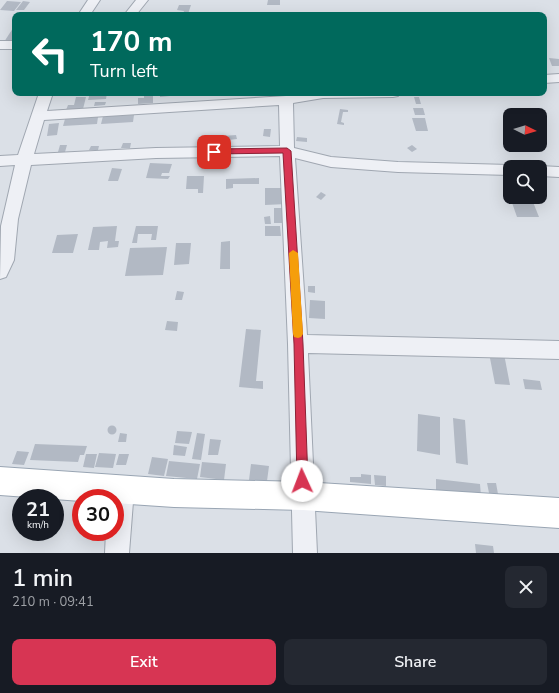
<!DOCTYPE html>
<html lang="en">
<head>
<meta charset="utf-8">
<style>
	body { margin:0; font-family:"Nunito Sans",sans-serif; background:#242831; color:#f1f3f6; height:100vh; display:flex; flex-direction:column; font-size:15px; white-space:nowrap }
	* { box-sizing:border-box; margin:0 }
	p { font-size:13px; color:#9ea1a6 }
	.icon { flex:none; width:22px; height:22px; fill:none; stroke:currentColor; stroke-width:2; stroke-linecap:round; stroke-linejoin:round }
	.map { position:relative; height:553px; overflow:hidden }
	.sheet { display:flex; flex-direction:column; background:#171b24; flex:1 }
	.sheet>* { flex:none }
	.guide { position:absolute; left:12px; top:12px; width:535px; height:84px; border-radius:8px; box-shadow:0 4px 16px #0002; background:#00695c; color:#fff; overflow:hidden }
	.needle { width:26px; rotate:95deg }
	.controls { position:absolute; left:503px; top:108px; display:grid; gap:8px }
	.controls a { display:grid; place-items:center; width:44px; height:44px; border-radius:8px; background:#171b24; box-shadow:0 4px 16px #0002; font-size:20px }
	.speed { position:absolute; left:12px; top:489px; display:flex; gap:8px; font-size:20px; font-weight:700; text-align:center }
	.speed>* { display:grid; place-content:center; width:52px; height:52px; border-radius:50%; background:#171b24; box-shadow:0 4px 16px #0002; line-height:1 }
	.speed small { font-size:10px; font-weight:400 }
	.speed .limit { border:6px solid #d22; background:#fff; color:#111 }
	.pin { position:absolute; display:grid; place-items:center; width:34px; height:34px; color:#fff; margin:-17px; border-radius:8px; box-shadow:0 2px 6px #0006 }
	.me { position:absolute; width:44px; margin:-22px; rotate:358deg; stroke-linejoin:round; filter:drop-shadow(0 0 3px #0008) }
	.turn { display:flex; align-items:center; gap:14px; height:84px; padding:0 12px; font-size:18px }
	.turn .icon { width:52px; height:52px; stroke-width:2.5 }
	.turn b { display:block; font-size:28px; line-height:34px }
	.round { display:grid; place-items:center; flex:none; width:42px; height:42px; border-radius:8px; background:#242831 }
	.summary { display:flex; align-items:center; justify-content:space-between; height:68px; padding:0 12px }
	h1 { font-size:24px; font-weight:600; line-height:30px }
	.button { display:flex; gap:8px; margin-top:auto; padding:8px 12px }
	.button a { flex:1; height:46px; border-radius:8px; background:#d73553; color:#fff; font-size:16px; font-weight:600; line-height:46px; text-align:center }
	.button a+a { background:#242831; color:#f1f3f6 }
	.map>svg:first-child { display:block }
	.building { fill:#b2b9c4 }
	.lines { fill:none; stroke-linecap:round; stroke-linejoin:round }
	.minor-casing { stroke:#a0a7b1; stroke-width:2 }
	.major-casing { stroke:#99a5b3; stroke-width:2 }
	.minor { fill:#eef0f5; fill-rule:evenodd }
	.major { fill:#fff; fill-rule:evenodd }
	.route { fill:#d73553; stroke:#8c2236 }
	.slow { fill:#f59e0b }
</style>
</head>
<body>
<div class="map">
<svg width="559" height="553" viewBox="0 0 559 553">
	<rect width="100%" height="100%" fill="#dbe0e7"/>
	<path class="building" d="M268,0H280V5H267Z
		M7,1L21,2L14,11L0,10Z
		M23,1L30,2L24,10H16Z
		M179,5H191L188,14H183L184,11L177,10Z
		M287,12H306L307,15H287Z
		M15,25V37L12,39H15V42H4Z
		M549,58L559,59V66H552Z
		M90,93H107L106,99L88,100Z
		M160,93H180V95L160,97Z
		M153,94V103L138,104V98H144V95Z
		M76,97H86L83,109L66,110L68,105H74Z
		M414,97H419L421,104H416Z
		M95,102H106L105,105L94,106Z
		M413,108H423L425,115H415Z
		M340,109L348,110V112H343L341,122L344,123V125L337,124Z
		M134,115L133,122L101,124L103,116Z
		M98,117L97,124L63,126L65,119Z
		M412,118H425L428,131H416Z
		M59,123L57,135L47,136L49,124Z
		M264,129H271L270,137L263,136Z
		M236,135L237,139L210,142L209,137Z
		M297,137L307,138V142L296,141Z
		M123,143H131L130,148H121Z
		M60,145H67L65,152H58Z
		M412,145L417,149L412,152L407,148Z
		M91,146H99L98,150H89Z
		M150,163L172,164L169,173H162L161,176H170L168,179L146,178Z
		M112,168L122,169L118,181H108Z
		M187,176H204L203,193H198V189H186Z
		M259,178V184H233V188L226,189V179Z
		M265,188H286L287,204L265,205Z
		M321,192L326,195L321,200L316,197Z
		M510,197H531L539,217H517Z
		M274,208H288V223H274Z
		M270,216L271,224H265L264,217Z
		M117,226L115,241H119L118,247L107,248L108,241L100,242L99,250H88L93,227Z
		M136,226H158L156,240H151L152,234H138L137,243H132Z
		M265,226H280L281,236H265Z
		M78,234L73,253H52L57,235Z
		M230,241V269H220L221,242Z
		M176,243H191L189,264L174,265Z
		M167,247L163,275L125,276L130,248Z
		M308,286H315V293L308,292Z
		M177,291L184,292L182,300H175Z
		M310,300L325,301V319L309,318Z
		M167,321L178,322L177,331L165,330Z
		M246,329L261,330L256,381H263V389L239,387Z
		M489,353L504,354L510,385L495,384Z
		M523,379L540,381L542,390L525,389Z
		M418,414L440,417V455L417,451Z
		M453,418L465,420L468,465L456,463Z
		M107.5 430a4.5 4.5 0 1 1 9 0a4.5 4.5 0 1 1-9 0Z
		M177,431L192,432L189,444L175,443Z
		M120,433L127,434L126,442H118Z
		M197,433L205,434L201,460L192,459Z
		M210,439L221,440L218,455H208Z
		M35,444L87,446L84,455H80L78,462L30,460Z
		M174,445L187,447L185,456L173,455Z
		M17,451L29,452L24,465L12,464Z
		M99,453L116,454L113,468L95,467Z
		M86,454H97L94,468L83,467Z
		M119,454H129L126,465H116Z
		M152,457L168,459L164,476L148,474Z
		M169,461L200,464L197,479L166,476Z
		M202,462L226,464L224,480L200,477Z
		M251,464L269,466L267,481L249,480Z
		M361,474L371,475V484L361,483Z
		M374,475L386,476V486L375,485Z
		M350,477H361V483L350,482Z
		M436,479L480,484L481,496L436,491Z
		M487,483H496L498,494L489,493Z
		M475,544L493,546L494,553H476Z"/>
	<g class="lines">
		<g class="minor-casing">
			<path id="minor" d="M88,0H100L90,15H78Z
				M136,0H148L136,15H124Z
				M0,41H15V49H0Z
				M559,74V82L544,83V75Z
				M39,93H53L47,111L286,96L304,93H400L398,96L393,97L323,98L293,103L294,148L331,157L398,162L510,165L516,167H510V175L398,172L331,167L295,158L307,335L559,341V359L308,353L317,553H293L288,344L280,156L156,158L31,165L18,219L14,260L6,277L0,279L1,226L15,165L0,166V156L18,155ZM279,105L280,146L156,148L34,154L44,120Z
				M540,166L559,167V177L540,176V167H535Z
				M122,477L130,481L134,489L129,553H105L106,532H115V498H110V489L114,481Z"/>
		</g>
		<g class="major-casing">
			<path id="major" d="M0,467L174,479L303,482L559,498V528L303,510L174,507L115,503V498H81V501L0,495Z"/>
		</g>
		<use href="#minor" class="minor"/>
		<use href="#major" class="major"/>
	</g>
	<path class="route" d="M287,148L291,151L303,344L308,481L307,485L302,487L298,485L297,481L294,344L283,153L214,154L211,152L214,149Z"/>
	<path class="slow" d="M293,250L298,253L303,334L301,337L298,338L294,337L293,334L289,253Z"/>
</svg>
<div class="controls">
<a><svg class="needle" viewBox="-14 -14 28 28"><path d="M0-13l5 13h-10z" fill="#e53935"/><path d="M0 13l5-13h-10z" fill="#9ea1a6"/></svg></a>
<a><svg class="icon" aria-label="search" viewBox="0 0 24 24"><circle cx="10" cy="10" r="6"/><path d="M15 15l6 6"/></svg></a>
</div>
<div class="speed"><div>21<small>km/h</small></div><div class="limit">30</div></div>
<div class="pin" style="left:214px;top:152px;background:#d93025"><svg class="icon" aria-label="arrive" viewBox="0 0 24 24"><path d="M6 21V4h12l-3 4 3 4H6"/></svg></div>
<svg class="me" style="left:302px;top:481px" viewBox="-20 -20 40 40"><circle r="19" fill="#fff"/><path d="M0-13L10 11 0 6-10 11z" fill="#d73553"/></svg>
<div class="guide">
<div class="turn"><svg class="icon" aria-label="left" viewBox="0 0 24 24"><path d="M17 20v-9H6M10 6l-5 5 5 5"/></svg><div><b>170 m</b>Turn left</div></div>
</div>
</div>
<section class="sheet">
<div class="summary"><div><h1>1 min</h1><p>210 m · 09:41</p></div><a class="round"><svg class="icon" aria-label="close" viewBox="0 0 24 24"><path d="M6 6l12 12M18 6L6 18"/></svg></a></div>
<div class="button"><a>Exit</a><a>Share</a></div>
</section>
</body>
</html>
